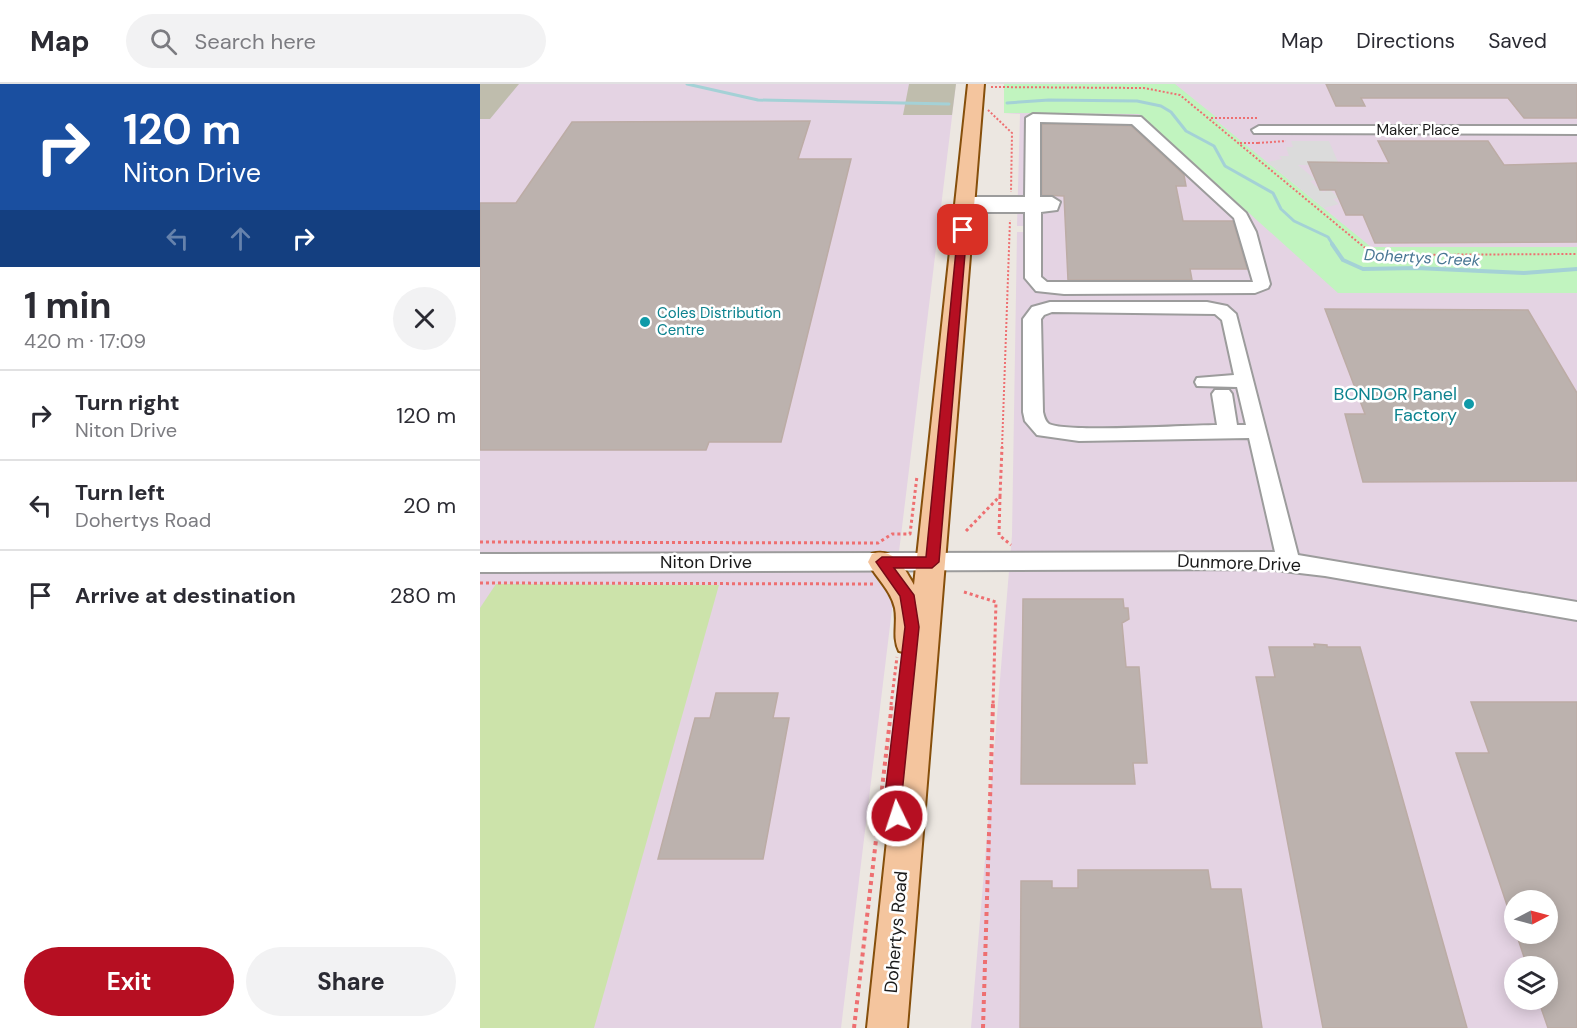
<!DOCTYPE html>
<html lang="en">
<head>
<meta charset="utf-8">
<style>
	body { margin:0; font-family:"DM Sans",sans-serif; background:#f2f2f3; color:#2b2b33; height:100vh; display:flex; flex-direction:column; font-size:22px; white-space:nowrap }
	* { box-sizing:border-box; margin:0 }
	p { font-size:20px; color:#7c7c81 }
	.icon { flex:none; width:33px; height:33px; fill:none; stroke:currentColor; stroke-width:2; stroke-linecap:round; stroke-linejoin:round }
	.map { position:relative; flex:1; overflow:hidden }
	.side { display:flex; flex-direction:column; background:#fff; width:480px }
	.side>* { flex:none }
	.guide { background:#1a4fa0; color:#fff; overflow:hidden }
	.needle { width:39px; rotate:84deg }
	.fabs { position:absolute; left:1024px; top:806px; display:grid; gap:12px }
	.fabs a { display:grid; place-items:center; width:54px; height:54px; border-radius:50%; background:#fff; box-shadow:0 3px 15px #0003; font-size:30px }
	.pin { position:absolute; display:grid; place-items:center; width:51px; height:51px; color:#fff; margin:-26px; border-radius:12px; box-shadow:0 3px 9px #0006 }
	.me { position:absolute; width:66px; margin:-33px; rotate:356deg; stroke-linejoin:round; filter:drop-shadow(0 0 4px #0008) }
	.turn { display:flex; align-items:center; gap:21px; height:126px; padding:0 24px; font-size:27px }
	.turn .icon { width:78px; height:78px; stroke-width:2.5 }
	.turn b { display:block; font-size:42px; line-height:51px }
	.lanes { display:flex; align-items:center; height:57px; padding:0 24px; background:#0003; justify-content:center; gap:30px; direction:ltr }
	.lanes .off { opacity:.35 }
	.round { display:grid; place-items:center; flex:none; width:63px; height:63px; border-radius:32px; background:#f2f2f3 }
	.head { display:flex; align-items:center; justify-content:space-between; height:102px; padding:0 24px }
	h1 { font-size:36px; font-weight:700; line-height:45px }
	.cta { display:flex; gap:12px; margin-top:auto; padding:12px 24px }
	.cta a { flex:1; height:69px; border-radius:36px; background:#b60f22; color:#fff; font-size:24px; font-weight:700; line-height:69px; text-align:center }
	.cta a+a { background:#f2f2f3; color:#2b2b33 }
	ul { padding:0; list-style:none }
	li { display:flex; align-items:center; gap:18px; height:90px; padding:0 24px; border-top:2px solid #e1e1e2 }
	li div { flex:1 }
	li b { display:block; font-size:22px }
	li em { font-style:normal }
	header { display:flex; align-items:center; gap:36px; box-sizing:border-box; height:84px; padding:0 30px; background:#fff; border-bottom:2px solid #e1e1e2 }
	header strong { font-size:28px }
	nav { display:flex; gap:33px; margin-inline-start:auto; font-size:21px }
	.search { width:420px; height:54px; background:#f2f2f3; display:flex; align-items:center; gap:15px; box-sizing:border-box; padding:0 21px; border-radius:33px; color:#7c7c81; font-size:22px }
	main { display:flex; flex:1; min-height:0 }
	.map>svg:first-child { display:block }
	.industrial { fill:#e4d3e3; fill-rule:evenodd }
	.construction { fill:#bfbdad }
	.grass { fill:#cce3aa }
	.park { fill:#c1f4bf }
	.parking { fill:#dbdbdb }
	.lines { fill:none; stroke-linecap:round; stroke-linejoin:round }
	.stream-far1 { stroke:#a4d1d6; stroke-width:3 }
	.stream { stroke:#a4d1d6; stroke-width:4 }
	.building { fill:#bcb2ae; stroke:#bcaca5; stroke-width:1.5 }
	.minor-casing { stroke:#9c9c9c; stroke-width:4 }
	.major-casing { stroke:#864f0b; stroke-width:4 }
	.path-far2 { stroke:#ee6f71; stroke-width:2; stroke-dasharray:2 2; stroke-linecap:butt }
	.path-far1 { stroke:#ee6f71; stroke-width:3; stroke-dasharray:3 3; stroke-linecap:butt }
	.path { stroke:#ee6f71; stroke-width:4; stroke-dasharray:4 4; stroke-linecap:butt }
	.minor { fill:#fff; fill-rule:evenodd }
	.major { fill:#f4c59e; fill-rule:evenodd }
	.route { fill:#b60f22; stroke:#760a16; stroke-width:1.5 }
	.culture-dot { fill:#0f9aa8; stroke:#fff; stroke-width:2 }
	.labels { text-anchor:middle; stroke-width:5; stroke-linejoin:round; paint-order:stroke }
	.far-street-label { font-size:15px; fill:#1b1b1b; stroke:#fff }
	.far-culture-label { font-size:15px; fill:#0d838f; stroke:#fff; text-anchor:start }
	.far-water-label { font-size:16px; font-style:italic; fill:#4a7794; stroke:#fff }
	.culture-label { font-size:18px; fill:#0d838f; stroke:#fff; text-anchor:end }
	.street-label { font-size:18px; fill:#1b1b1b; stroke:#fff }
</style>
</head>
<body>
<header>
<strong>Map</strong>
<div class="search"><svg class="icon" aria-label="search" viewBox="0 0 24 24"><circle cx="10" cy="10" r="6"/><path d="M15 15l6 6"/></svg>Search here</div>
<nav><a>Map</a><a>Directions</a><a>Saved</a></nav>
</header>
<main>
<section class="side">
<div class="guide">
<div class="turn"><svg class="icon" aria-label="right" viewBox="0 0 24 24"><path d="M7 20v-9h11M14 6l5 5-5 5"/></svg><div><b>120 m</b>Niton Drive</div></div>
<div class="lanes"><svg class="icon off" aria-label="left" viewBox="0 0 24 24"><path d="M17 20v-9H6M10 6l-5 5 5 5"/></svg><svg class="icon off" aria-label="ahead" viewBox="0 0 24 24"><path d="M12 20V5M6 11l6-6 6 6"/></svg><svg class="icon" aria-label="right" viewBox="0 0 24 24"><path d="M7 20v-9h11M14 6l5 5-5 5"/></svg></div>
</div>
<div class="head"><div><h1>1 min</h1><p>420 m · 17:09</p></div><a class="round"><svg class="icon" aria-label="close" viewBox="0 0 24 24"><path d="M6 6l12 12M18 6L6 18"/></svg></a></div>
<ul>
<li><svg class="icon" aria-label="right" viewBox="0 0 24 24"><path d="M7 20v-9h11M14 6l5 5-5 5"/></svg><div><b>Turn right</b><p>Niton Drive</p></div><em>120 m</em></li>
<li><svg class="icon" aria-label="left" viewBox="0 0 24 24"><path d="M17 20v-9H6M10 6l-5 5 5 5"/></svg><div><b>Turn left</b><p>Dohertys Road</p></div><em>20 m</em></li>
<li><svg class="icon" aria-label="arrive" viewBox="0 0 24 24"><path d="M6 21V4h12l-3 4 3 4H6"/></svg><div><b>Arrive at destination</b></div><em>280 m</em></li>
</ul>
<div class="cta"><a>Exit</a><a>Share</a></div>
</section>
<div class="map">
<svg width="1097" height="944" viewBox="0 0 1097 944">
	<rect width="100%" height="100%" fill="#ece7e1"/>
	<path class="industrial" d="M0,0H476L361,944H0Z
		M524,0H1097V944H491L532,451L537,148H548V142H537L540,30L524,29ZM1035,816H1068V849H1035ZM1035,882H1068V915H1035Z"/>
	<path class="construction" d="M0,0H39L10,35H0Z
		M429,0H476L472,31H423Z"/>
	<path class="grass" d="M16,500L239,501L114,944H0V524Z"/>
	<path class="park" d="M524,0H695L736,33L733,34L891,163H1097V209H858L659,30L524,29Z"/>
	<path class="parking" d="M811,57H849L858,78H829V81H818L836,96L830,97L840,106L843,108L850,106L859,114L853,115L859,120L844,124L788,78L802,75L799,72H809L806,63H813Z"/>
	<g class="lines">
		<path class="stream-far1" d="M207,0L278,16L469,20
			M527,19L569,16L657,17L681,22L691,28L706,47L734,62L745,82L793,109L801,125L814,137L848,153L853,161"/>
		<path class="stream" d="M852,160L863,176L883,185L936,184L1044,189L1097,185"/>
	</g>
	<path class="building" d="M846,0H1097V34H1044L1028,14H881L885,22H856Z
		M330,37L318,75H371L301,358H229L226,366H0V119H36L92,38Z
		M562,40L651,42L704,91L706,102H696L703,137H753L767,185H710L712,196H588L584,112L562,111Z
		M898,57H1008L1024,81L1097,79V158L895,159L883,131H866L855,106H840L828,78L909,79Z
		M845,225L1048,226L1097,309V397L883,398L865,330H885Z
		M543,515H643L644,524H648L649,535L642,539L646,583H659L667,679H653L655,700H541Z
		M834,560L847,561V563H880L987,944H843L776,593H795L789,563H835Z
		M236,609H298L293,634H309L283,775H178L215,634H230Z
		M991,618H1097V944H1068L1058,915H1068V882H1047L1036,849H1068V816H1035V839H1033L976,669H1009Z
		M598,786H728L731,805H761L782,944H540L541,797H572V804H598Z"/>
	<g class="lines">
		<g class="minor-casing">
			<path id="minor" d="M553,30L661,33L766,129L776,148L790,200L788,204L775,209L584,210L556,207L545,194V128H485L477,123L480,115L485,113H545L546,34ZM560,38L652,40L754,134L773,198H567L561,193V128L577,126L580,118L572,113H560Z
				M779,42H1097V50L774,49L772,46Z
				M570,218H727L747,222L756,230L818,471L1097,518V536L845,492L786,485L0,488V470L795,468L769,354L599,357L557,351L545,337L543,328V235L552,223ZM572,228L735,230L742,236L754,291L717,294L715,298L717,302L757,303L766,341H757L752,310L749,306H735L732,310L737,341C709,341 587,349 569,340C565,337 564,332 563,328L561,235L564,231Z"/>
		</g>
		<g class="major-casing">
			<path id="major" d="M488,0H504L427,944H387L427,569L419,567C412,553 418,539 415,524C411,506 396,494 388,478L392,470C414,463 424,484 434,501Z"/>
		</g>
		<path class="path-far2" d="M511,3L664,4L700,11L890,168L900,171L1097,170
			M508,26L532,49L531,108
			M731,34H778
			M760,59H778
			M778,59L806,57
			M522,364L530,136"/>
		<path class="path-far1" d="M520,412L519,451L531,461
			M486,447L520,412L522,363
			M0,458L398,459L412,450H430L437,392
			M0,499L394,500
			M484,508L516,518L513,621
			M411,621L417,573"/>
		<path class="path" d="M374,944L412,619
			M503,944L513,619"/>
		<use href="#minor" class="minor"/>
		<use href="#major" class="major"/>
	</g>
	<path class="route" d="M483,143L487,146L459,478L452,484H414L434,511L439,543L422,710L425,732L423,738L417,740L411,738L405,710L425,543L420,512L396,478L402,473H446L478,146Z"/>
	<g class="culture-dot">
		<circle cx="165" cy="238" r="6"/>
		<circle cx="989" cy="320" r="6"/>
	</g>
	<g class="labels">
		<g class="far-street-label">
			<text x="938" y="51">Maker Place</text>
		</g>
		<g class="far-culture-label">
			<text x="177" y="234">Coles Distribution<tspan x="177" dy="17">Centre</tspan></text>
		</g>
		<g class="far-water-label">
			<text transform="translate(942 173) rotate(3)" y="6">Dohertys Creek</text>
		</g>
		<g class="culture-label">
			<text x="977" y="316">BONDOR Panel<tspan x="977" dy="21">Factory</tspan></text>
		</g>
		<g class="street-label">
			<text x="226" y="484">Niton Drive</text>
			<text transform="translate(759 479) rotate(2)" y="6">Dunmore Drive</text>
			<text transform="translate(416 848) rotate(-85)" y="6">Dohertys Road</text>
		</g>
	</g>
</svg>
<div class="fabs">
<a><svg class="needle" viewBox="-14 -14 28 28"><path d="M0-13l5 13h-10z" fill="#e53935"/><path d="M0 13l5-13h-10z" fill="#7c7c81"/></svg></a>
<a><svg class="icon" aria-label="layers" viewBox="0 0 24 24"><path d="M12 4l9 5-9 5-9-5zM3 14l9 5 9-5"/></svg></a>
</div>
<div class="pin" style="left:483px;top:146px;background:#d93025"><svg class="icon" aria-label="arrive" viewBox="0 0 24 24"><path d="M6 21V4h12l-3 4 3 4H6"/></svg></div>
<svg class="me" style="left:417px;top:732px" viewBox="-20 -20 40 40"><circle r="17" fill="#b60f22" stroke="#fff" stroke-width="3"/><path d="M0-11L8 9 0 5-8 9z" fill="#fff"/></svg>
</div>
</main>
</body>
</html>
